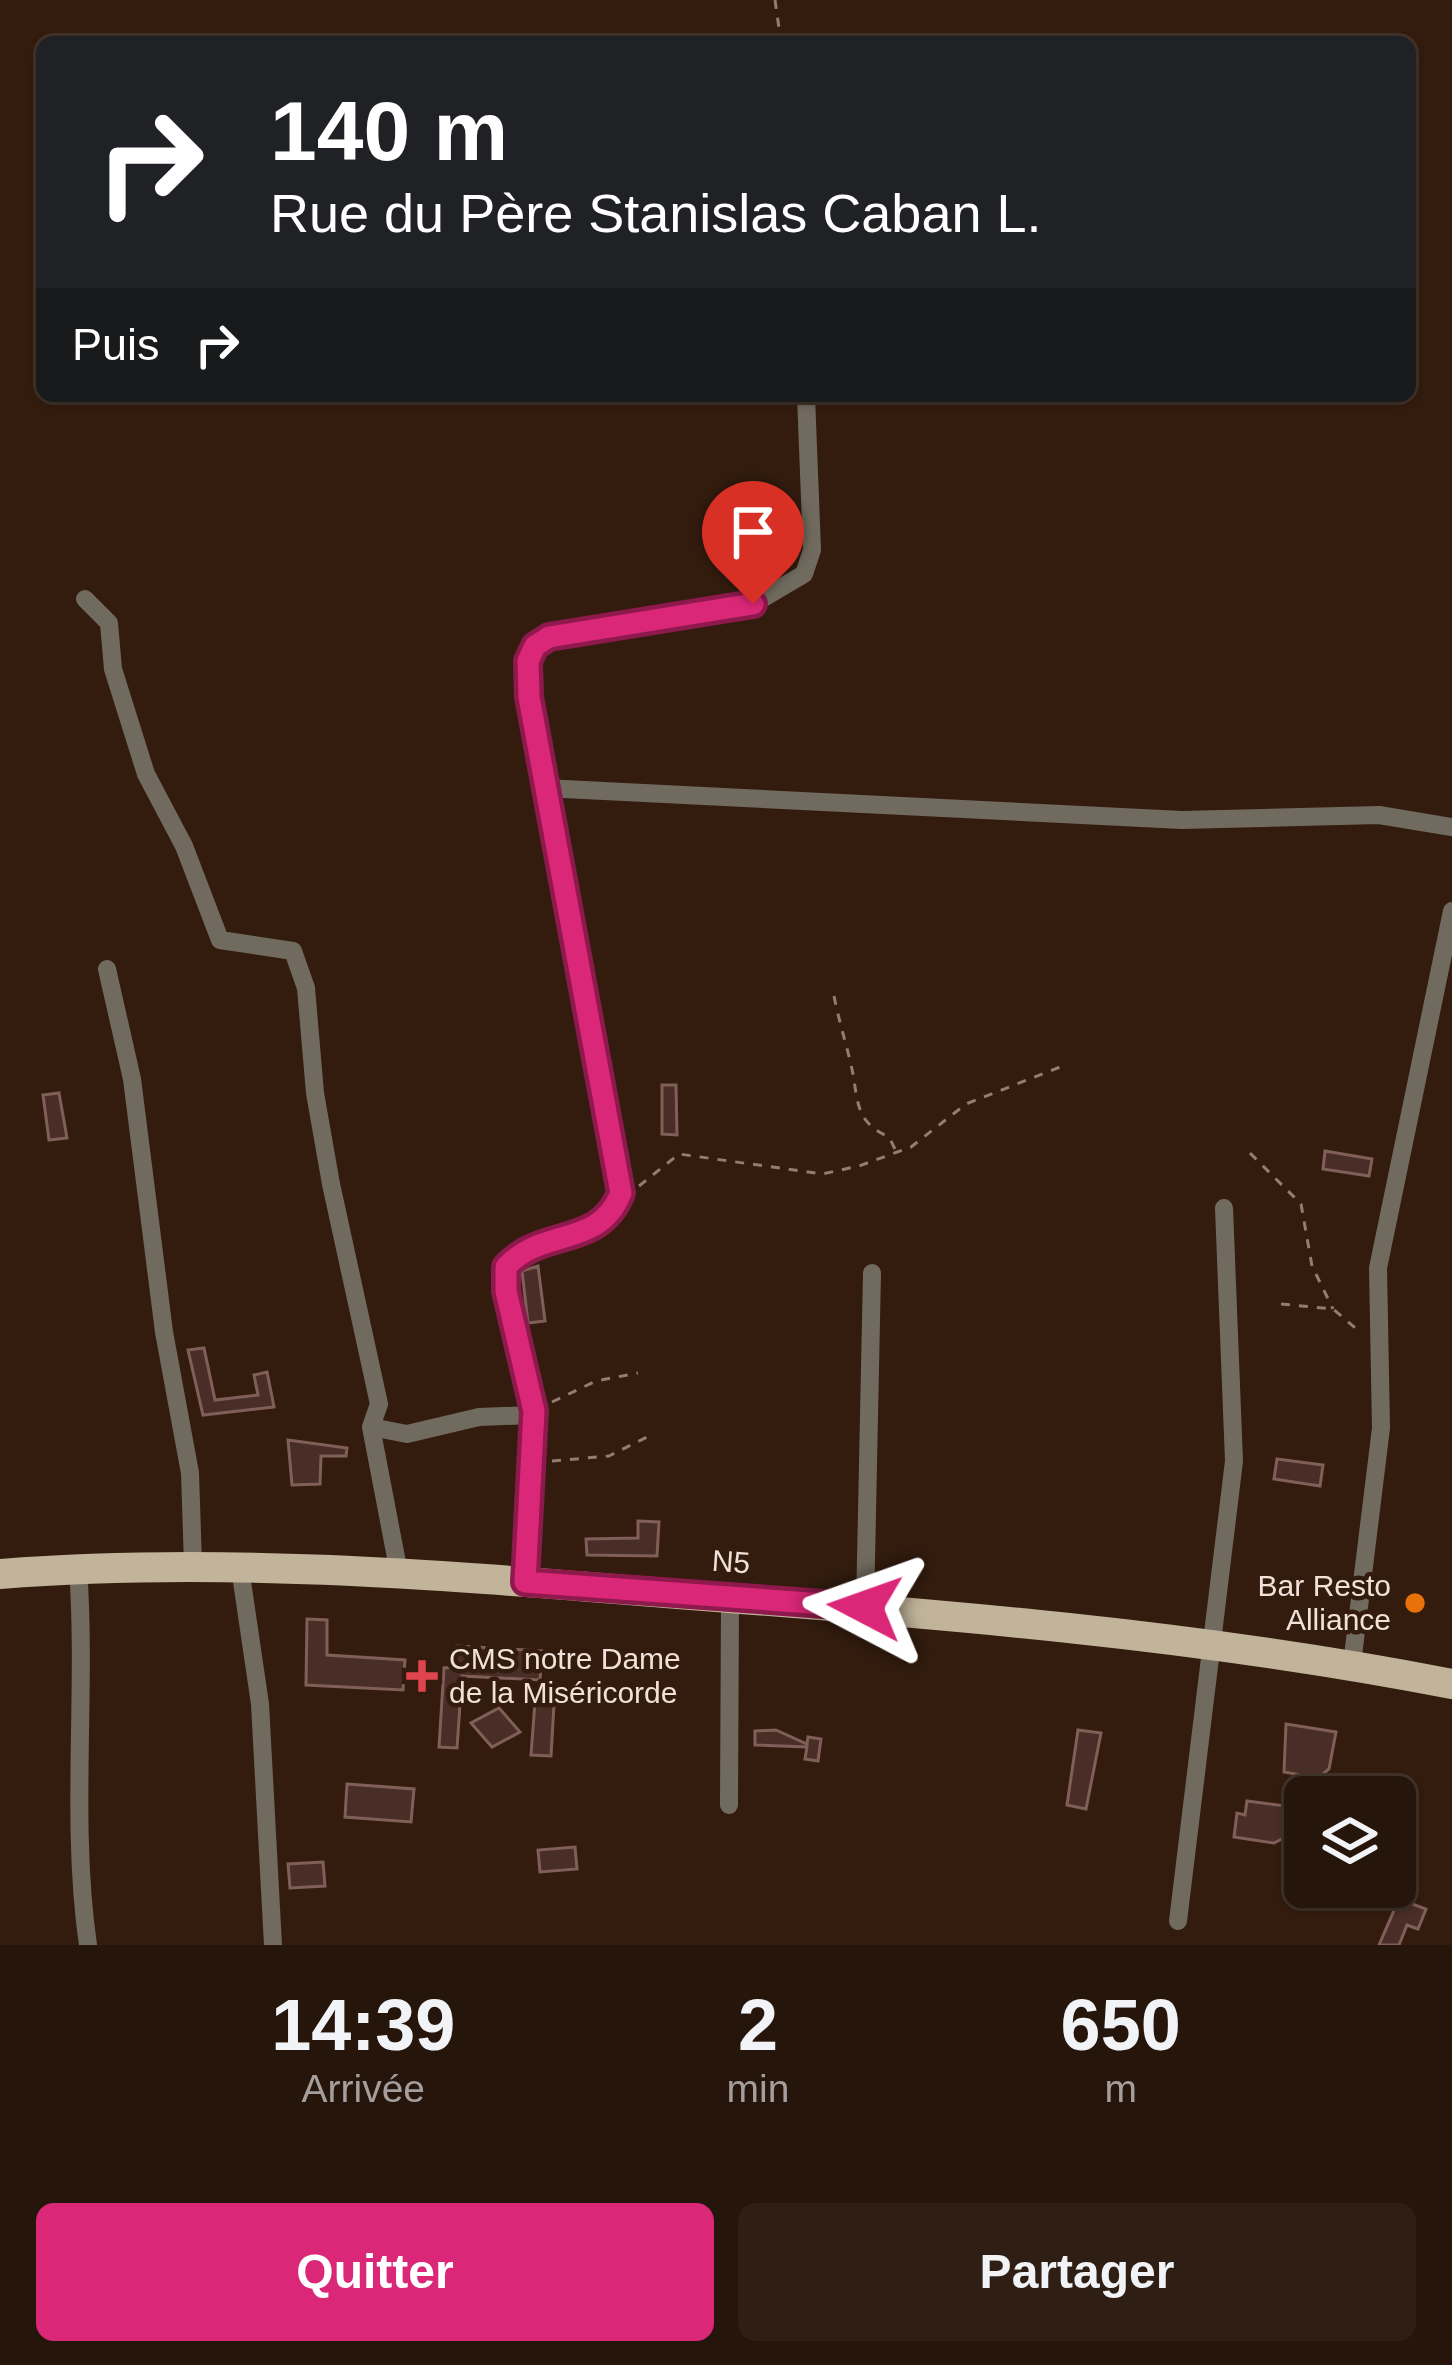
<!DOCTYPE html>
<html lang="fr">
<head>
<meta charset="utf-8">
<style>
	body { margin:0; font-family:Helvetica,sans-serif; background:#2e1e13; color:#f1f3f6; height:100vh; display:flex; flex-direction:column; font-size:45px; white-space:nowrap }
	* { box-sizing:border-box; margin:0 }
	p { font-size:39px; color:#a49f9c }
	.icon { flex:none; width:66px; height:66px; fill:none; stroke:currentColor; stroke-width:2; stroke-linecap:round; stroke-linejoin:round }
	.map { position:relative; height:1945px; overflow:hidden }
	.panel { display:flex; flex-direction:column; background:#26150a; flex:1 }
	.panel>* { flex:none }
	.hud { position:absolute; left:36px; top:36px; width:1380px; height:366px; border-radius:18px; box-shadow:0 3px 9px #0004,0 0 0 3px #42342b; background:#202124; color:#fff; overflow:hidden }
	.controls { position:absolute; left:1284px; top:1776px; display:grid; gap:24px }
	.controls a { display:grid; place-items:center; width:132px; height:132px; border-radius:18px; background:#26150a; box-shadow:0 3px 9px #0004,0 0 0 3px #42342b; font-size:60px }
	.pin { position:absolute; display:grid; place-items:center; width:102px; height:102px; color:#fff; margin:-123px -51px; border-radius:50% 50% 50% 0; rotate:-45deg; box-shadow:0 0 12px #0007 }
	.pin .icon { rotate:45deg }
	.me { position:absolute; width:132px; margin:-66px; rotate:274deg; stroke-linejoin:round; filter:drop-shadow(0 0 9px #0008) }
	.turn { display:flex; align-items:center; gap:42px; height:252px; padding:0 36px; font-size:54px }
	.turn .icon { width:156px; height:156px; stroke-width:2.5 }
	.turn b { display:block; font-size:84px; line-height:102px }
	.then { display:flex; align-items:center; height:114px; padding:0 36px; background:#0003; gap:24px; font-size:45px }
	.eta { display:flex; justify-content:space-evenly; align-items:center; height:204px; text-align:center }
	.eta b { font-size:72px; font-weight:700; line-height:84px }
	.primary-button { display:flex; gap:24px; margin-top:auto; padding:24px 36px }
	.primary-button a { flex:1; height:138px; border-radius:18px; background:#db2777; color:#fff; font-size:48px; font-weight:700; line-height:138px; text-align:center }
	.primary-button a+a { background:#2e1e13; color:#f1f3f6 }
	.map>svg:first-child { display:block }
	.building { fill:#492d27; stroke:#805f58; stroke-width:3 }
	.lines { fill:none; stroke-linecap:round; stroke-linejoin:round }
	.path { stroke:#917d71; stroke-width:3; stroke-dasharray:9 9; stroke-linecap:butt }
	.street { stroke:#716b5f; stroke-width:18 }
	.primary { stroke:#c1b49b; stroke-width:30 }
	.route-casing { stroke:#8e194d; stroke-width:30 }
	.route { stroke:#db2777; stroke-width:21 }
	.food-dot { fill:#e8710a; stroke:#331c0e; stroke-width:4.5 }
	.health-dot { fill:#e0444e; stroke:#331c0e; stroke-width:4.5 }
	.labels { text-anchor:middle; stroke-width:9; stroke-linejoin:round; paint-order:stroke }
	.street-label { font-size:30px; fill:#f2e1d8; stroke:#331c0e }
	.poi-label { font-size:30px; fill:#f2e1d8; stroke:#331c0e; text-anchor:end }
</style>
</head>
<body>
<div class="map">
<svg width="1452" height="1945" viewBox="0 0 1452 1945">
	<rect width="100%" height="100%" fill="#331c0e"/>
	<path class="building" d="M662,1085H676L677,1135L662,1134Z
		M59,1093L67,1138L49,1140L43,1095Z
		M1325,1151L1372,1159L1369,1176L1323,1169Z
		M538,1266L545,1321L528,1323L522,1271Z
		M204,1348L215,1400L258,1395L254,1375L267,1372L274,1407L203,1415L188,1350Z
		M288,1440L347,1448L346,1456H321L320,1484L292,1485Z
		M1277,1459L1323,1465L1320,1486L1274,1479Z
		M638,1521L659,1522L657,1556L587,1555L586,1539L638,1538Z
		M307,1619L327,1620V1655L405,1660L403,1690L306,1685Z
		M457,1646L542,1651L540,1680L462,1676L457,1748L439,1747L444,1668L456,1667Z
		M535,1702L554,1704L551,1756L531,1755Z
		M499,1708L520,1732L492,1747L471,1723Z
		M1286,1724L1336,1732L1329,1769L1318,1778L1284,1772Z
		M776,1730L807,1744L808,1737L821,1739L818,1761L805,1759L807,1747L755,1745V1731Z
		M1078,1730L1101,1733L1086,1809L1067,1805Z
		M347,1784L414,1789L411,1822L345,1817Z
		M1247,1801L1301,1808L1299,1830L1274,1843L1234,1837L1237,1813L1245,1815Z
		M575,1847L577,1869L540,1872L538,1850Z
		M323,1862L325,1886L290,1888L288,1864Z
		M1399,1899L1426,1909L1418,1929L1407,1925L1399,1945H1379Z"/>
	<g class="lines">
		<path class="path" d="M775,0L781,42
			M834,996C839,1022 848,1049 853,1074C858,1104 857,1123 889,1137L896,1151
			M1250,1153L1301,1204L1312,1266L1333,1309
			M639,1186L679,1154L822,1174L859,1166L911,1147L966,1104L1060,1067
			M1281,1304L1333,1309L1360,1332
			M552,1402L596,1381L638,1373
			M552,1461L609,1456L647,1437"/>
		<path class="street" d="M85,599L109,623L113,669L146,774L184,846L220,940L293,951L306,988L315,1093L331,1184L379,1404L371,1427L399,1573
			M544,788L1182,820L1379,815L1452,827
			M107,969L132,1079L164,1332L190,1473L193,1565
			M371,1427L407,1434L479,1417L533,1415
			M78,1568C87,1693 70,1821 88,1945
			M240,1568L260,1704L273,1945
			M525,1582L534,1411L506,1291V1266C542,1228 600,1249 621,1193L549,822L528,661L549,637L753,604L804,574L812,550L806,396
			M865,1607L872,1273
			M1352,1664L1381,1428L1378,1268L1452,911
			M729,1805L730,1598
			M1178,1921L1234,1461L1224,1208"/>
		<path class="primary" d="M0,1574C226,1556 453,1576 678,1594C938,1614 1196,1634 1452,1684"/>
	</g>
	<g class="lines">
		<g class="route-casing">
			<path id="route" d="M753,604L549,637L535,646L528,661L529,697L621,1193C599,1249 542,1227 506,1267V1291L534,1411L525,1582L865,1607"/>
		</g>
		<use href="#route" class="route"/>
	</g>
	<circle class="food-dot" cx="1415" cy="1603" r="12"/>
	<path class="health-dot" d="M416 1658h12v12h12v12h-12v12h-12v-12h-12v-12h12z"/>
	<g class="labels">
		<g class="street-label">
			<text transform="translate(731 1562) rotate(4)" y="10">N5</text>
		</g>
		<g class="poi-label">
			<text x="1391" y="1596">Bar Resto<tspan x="1391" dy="34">Alliance</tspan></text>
			<text x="449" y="1669" text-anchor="start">CMS notre Dame<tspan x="449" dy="34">de la Miséricorde</tspan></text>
		</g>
	</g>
</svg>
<div class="controls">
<a><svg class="icon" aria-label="layers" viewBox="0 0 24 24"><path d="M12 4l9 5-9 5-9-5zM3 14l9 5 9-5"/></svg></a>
</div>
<div class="pin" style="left:753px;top:604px;background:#d93025"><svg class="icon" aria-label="arrive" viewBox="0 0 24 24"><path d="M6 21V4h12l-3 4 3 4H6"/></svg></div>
<svg class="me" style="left:865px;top:1607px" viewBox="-20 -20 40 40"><path d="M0-17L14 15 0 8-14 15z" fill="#db2777" stroke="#fff" stroke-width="4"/></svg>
<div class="hud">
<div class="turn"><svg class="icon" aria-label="right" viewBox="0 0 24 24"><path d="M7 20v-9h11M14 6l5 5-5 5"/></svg><div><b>140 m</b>Rue du Père Stanislas Caban L.</div></div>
<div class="then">Puis<svg class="icon" aria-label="right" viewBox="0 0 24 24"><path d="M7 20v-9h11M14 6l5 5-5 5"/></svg></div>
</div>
</div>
<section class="panel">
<div class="eta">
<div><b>14:39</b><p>Arrivée</p></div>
<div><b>2</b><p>min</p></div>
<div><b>650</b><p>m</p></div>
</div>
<div class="primary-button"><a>Quitter</a><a>Partager</a></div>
</section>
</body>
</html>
